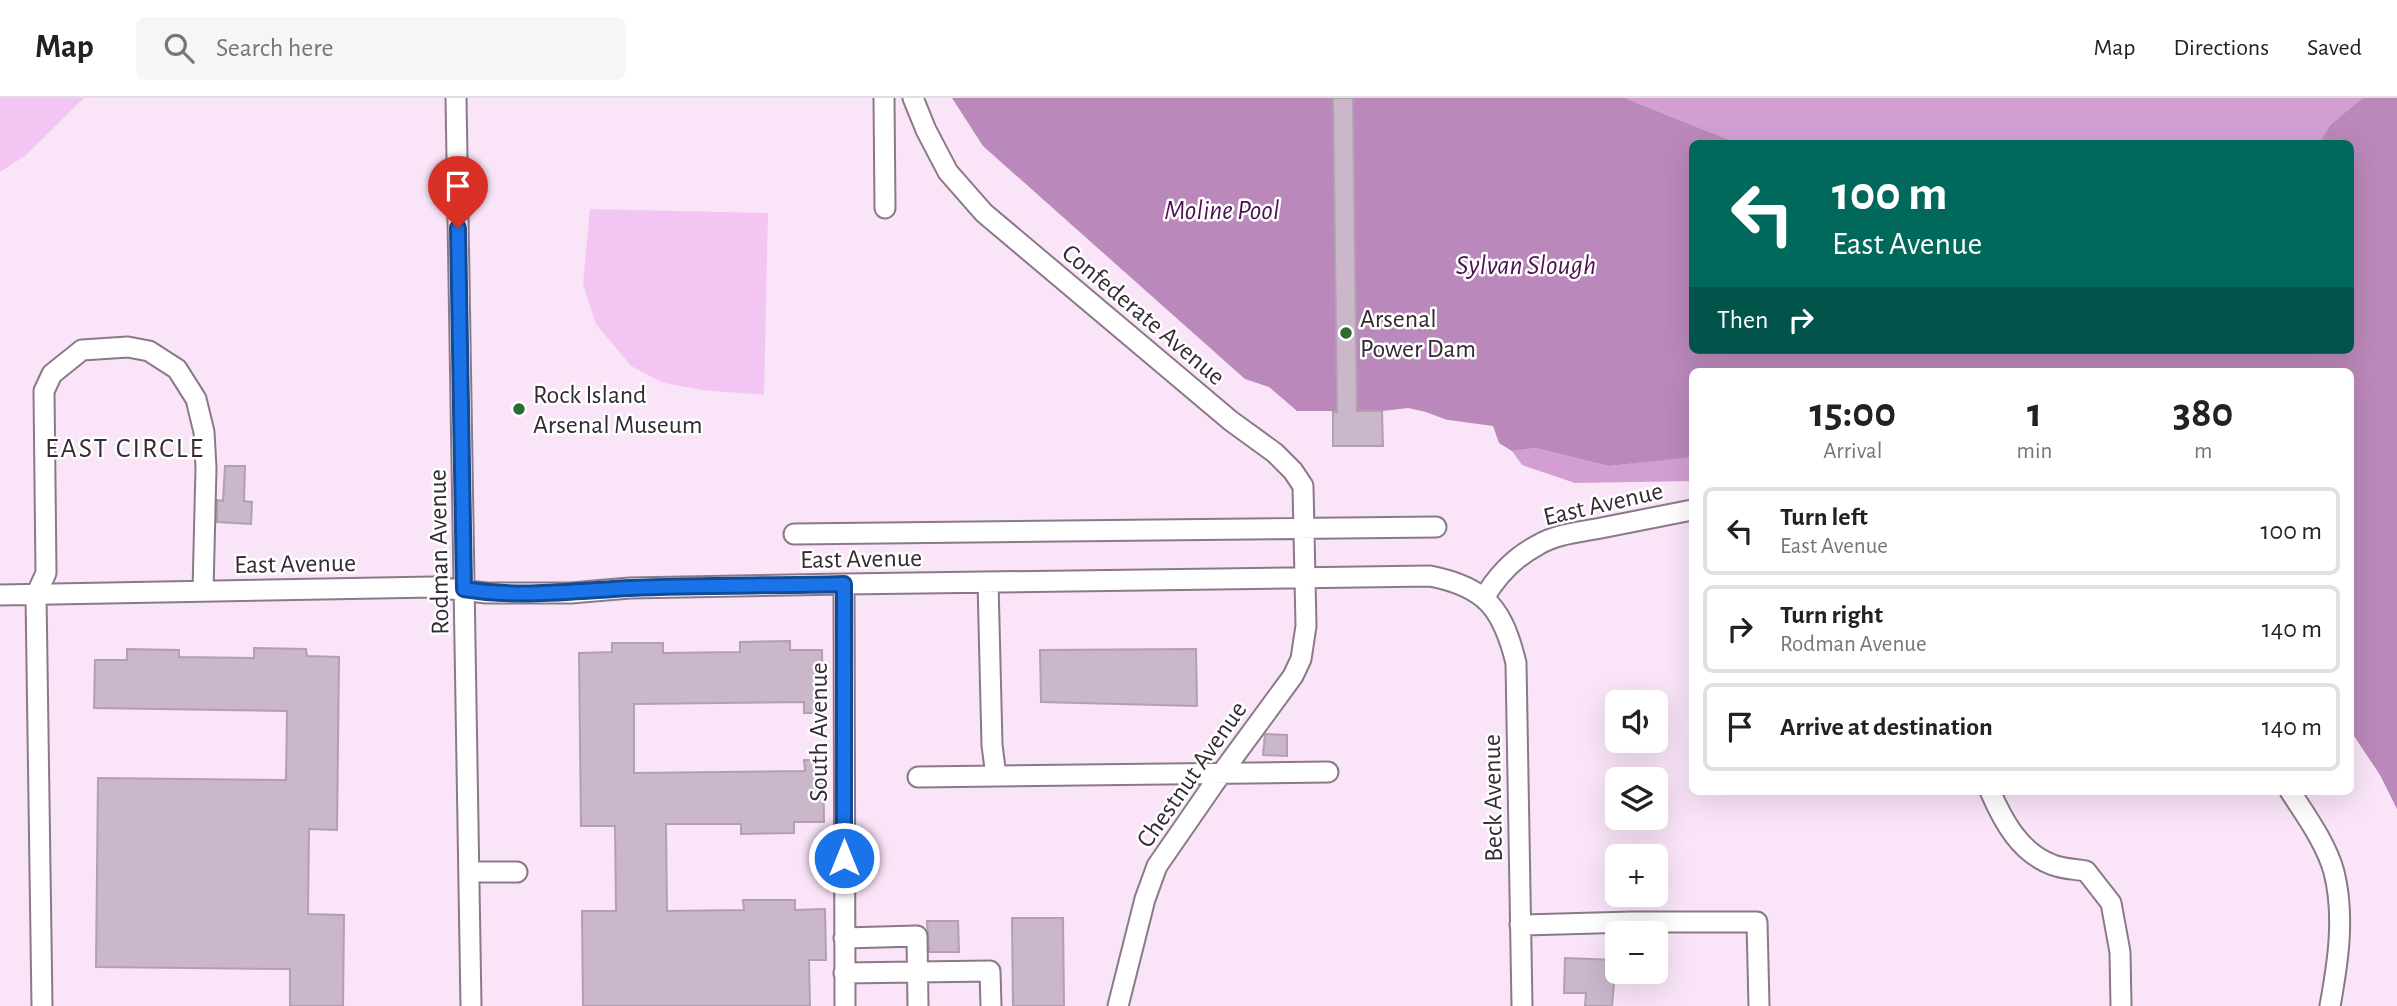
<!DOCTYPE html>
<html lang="en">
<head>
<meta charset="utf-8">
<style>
	body { margin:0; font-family:"Alegreya Sans",sans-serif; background:#f6f6f6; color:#222; height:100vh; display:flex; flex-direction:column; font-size:26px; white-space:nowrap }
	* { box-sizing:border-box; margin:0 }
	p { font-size:23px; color:#767676 }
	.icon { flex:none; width:38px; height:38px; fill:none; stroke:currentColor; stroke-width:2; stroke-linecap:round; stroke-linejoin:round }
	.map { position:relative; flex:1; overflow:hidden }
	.sheet { position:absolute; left:1689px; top:270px; width:665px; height:427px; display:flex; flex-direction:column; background:#fff; border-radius:10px; box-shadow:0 7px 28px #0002 }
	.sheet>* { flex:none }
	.banner { position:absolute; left:1689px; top:42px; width:665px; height:214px; border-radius:10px; box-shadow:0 7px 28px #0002; background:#00695c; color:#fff; overflow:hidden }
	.tools { position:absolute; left:1605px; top:592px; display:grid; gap:14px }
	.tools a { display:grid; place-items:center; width:63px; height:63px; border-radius:10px; background:#fff; box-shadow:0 7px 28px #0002; font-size:35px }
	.pin { position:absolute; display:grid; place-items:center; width:60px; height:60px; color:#fff; margin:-72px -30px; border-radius:50% 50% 50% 0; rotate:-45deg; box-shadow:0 0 7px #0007 }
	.pin .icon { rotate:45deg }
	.me { position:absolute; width:77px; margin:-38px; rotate:0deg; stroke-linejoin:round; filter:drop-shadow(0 0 5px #0008) }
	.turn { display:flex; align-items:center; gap:24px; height:147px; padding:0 28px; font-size:32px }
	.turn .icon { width:91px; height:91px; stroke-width:2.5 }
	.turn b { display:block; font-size:49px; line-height:60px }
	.then { display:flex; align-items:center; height:66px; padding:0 28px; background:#0003; gap:14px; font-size:26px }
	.eta { display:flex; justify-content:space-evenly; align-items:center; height:119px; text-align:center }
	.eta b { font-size:42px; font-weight:600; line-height:49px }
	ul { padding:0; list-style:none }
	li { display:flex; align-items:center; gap:21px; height:88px; margin:0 14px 10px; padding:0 14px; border:4px solid #e0e0e0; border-radius:10px }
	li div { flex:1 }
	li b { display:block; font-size:26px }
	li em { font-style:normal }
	header { display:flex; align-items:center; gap:42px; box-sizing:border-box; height:98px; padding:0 35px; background:#fff; border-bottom:2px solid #e0e0e0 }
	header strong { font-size:33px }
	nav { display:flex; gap:38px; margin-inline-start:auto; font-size:24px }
	.search { width:490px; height:63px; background:#f6f6f6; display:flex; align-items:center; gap:18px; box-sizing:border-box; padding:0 24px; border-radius:10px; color:#767676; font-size:26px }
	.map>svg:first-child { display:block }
	.green { fill:#f3c5f3 }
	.forest { fill:#d39fd3 }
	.water { fill:#ba88ba }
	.pier { fill:#f9e4f8 }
	.building { fill:#cab7ca; stroke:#b29fb2; stroke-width:2 }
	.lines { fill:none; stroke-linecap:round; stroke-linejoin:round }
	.minor-casing { stroke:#8b798a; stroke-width:23 }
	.minor { stroke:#fff; stroke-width:19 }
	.route-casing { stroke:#114b97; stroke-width:18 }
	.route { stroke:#1a73e8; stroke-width:12 }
	.poi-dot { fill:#2a6b34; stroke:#fff; stroke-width:2.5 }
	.labels { text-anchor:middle; stroke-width:5; stroke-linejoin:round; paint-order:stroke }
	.street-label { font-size:26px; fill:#332b33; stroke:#fff }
	.poi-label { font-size:26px; fill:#332b33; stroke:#fff; text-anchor:start }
	.water-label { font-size:28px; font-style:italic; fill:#4e1150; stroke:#fff }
	.neighbourhood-label { font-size:28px; letter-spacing:2px; fill:#332b33; stroke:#fff }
</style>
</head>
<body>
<header>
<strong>Map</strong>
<div class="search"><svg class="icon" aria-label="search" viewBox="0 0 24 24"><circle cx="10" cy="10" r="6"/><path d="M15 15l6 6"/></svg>Search here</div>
<nav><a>Map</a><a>Directions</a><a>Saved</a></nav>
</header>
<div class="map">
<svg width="2397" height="908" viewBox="0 0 2397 908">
	<rect width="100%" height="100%" fill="#f9e4f8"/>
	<path class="green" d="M0,0H84L26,57L0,74Z
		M590,111L768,115L764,297L702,292L664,285L631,268L596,226L583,186Z"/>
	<path class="forest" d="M1625,0H2362L2330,27L2320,46L1737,45Z
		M1535,350L1609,368L1692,358V383L1575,385L1522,367L1512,353Z"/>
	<path class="water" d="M952,0H1625L1737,45L1692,46V252H2350V46L2320,45L2330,27L2362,0H2397V711L2380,677L2350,632V273H1692V359L1609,368L1535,350L1512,353L1499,345L1493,328L1382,313H1297L1269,289L1245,281L983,48Z"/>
	<path class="pier" d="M1408,310L1426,314L1447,322L1449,325L1382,316V313Z"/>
	<path class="building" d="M1333,0H1353L1357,313H1382L1383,348H1333V314H1337Z
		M225,368H245L244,403L252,404L251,426L217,424V402L223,403Z
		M790,543V552H822L823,615H804V604L634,606V675L805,673L804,662H823L824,724H794V735L741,736V726H666L667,813L744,812L743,802H795V812L825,811L826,862H809L810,908H583L582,813H616L615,728H581L579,555L612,554V545H663V555L740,554V544Z
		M254,550L306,551L307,558L339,559L337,732L309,731L308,816L344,817L343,908H290V871L96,869L98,680L286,682L287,613L94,610L95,562H127V551L179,552V559L254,560Z
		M1196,551L1197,608L1041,604L1040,552Z
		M1265,636L1287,637V658L1263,657Z
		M1012,820H1063L1064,908H1013Z
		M927,823H958L959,854H929Z
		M1565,860L1616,862L1612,908H1585L1586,895H1564Z"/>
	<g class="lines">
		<g class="minor-casing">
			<path id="minor" d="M456,0L471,908
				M884,0L885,110
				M913,0L926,32L948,74L984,115L1231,323L1275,355L1293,373L1303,388L1306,528L1301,561L1293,578L1213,687L1157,768L1145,801L1118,908
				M794,436L1436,429
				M988,484L992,647L996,678
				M844,486L845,908
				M0,497L433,489L487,495H571L630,490L844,486L1430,478C1487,489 1503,512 1516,565L1522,908
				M1484,500C1497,478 1515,459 1538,447C1556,436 1580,434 1601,430C1631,424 1662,418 1692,412
				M918,679L1328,674
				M1990,693C2003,723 2020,755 2053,767C2063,771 2075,771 2086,773L2111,805L2120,854L2121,908
				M2290,693C2306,718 2326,745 2334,774C2345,818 2338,864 2330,908
				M469,774H517
				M1520,827L1632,824H1757L1759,908
				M844,840L917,838L918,908
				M844,875L990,873L991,908
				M42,908L36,497L46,475L44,293L52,276L82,252L128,249L149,253L177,271L196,301L204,334L206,370L203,493"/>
		</g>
		<use href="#minor" class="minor"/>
	</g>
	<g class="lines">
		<g class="route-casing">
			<path id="route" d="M458,130L464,491C518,500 575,493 630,490C701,487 773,488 844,486V760"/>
		</g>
		<use href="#route" class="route"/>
	</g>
	<g class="poi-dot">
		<circle cx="1346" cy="235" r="7"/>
		<circle cx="519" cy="311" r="7"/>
	</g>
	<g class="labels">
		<g class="street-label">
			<text transform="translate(1144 216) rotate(40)" y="9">Confederate Avenue</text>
			<text transform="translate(1603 405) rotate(-13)" y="9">East Avenue</text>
			<text transform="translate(438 454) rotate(-91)" y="9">Rodman Avenue</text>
			<text transform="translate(861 460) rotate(-1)" y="9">East Avenue</text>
			<text transform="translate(295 465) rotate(-1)" y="9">East Avenue</text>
			<text transform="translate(818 634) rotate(-90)" y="9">South Avenue</text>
			<text transform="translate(1191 676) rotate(-55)" y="9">Chestnut Avenue</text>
			<text transform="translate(1492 700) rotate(-91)" y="9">Beck Avenue</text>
		</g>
		<g class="poi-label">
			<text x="1360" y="229">Arsenal<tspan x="1360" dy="30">Power Dam</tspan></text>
			<text x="533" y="305">Rock Island<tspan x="533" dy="30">Arsenal Museum</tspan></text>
		</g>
		<g class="water-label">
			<text x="1222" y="121">Moline Pool</text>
			<text x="1526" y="176">Sylvan Slough</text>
		</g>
		<g class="neighbourhood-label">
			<text x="125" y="359">EAST CIRCLE</text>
		</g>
	</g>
</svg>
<div class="tools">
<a><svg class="icon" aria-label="sound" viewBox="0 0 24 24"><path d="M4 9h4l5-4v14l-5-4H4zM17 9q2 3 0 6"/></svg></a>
<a><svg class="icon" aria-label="layers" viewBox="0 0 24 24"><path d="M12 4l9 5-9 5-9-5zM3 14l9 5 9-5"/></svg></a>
<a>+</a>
<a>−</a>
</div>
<div class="pin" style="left:458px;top:130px;background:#d93025"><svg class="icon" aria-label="arrive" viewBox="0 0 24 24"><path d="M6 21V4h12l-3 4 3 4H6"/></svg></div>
<svg class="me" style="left:844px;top:760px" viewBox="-20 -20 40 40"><circle r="17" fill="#1a73e8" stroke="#fff" stroke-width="3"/><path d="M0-11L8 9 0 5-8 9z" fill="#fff"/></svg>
<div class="banner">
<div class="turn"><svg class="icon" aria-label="left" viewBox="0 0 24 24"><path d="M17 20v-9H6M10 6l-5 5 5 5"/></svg><div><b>100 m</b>East Avenue</div></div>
<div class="then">Then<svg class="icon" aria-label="right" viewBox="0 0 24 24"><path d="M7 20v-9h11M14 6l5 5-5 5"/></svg></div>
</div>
<section class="sheet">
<div class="eta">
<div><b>15:00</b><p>Arrival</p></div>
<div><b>1</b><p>min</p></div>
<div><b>380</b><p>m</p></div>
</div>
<ul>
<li><svg class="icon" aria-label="left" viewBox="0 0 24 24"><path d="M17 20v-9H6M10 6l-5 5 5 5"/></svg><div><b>Turn left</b><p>East Avenue</p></div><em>100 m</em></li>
<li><svg class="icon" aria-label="right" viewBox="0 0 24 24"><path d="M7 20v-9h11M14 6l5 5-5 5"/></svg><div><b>Turn right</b><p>Rodman Avenue</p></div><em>140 m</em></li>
<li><svg class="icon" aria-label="arrive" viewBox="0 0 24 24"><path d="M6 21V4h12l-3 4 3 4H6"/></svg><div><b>Arrive at destination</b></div><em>140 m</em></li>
</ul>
</section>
</div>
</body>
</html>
